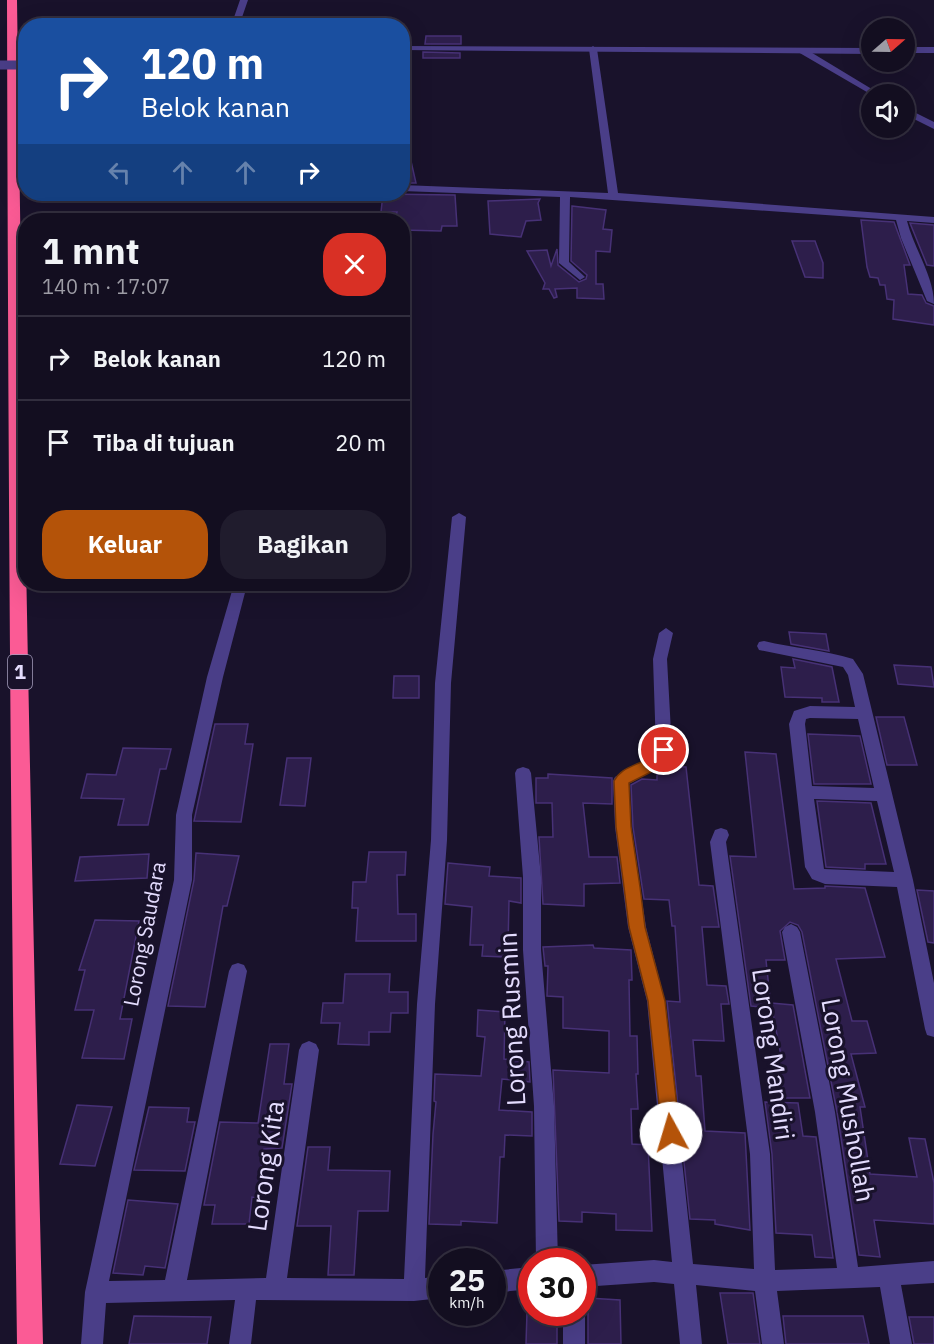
<!DOCTYPE html>
<html lang="id">
<head>
<meta charset="utf-8">
<style>
	body { margin:0; font-family:"IBM Plex Sans",sans-serif; background:#201c2d; color:#f1f3f6; height:100vh; display:flex; flex-direction:column; font-size:22px; white-space:nowrap }
	* { box-sizing:border-box; margin:0 }
	p { font-size:20px; color:#9d9ca5 }
	.icon { flex:none; width:33px; height:33px; fill:none; stroke:currentColor; stroke-width:2; stroke-linecap:round; stroke-linejoin:round }
	.map { position:relative; flex:1; overflow:hidden }
	.side { position:absolute; left:18px; top:213px; width:392px; height:378px; display:flex; flex-direction:column; background:#130e20; border-radius:24px; box-shadow:0 6px 24px #0002,0 0 0 2px #322e3e }
	.side>* { flex:none }
	.hud { position:absolute; left:18px; top:18px; width:392px; height:183px; border-radius:24px; box-shadow:0 6px 24px #0002,0 0 0 2px #322e3e; background:#1a4fa0; color:#fff; overflow:hidden }
	.needle { width:39px; rotate:70deg }
	.controls { position:absolute; left:861px; top:18px; display:grid; gap:12px }
	.controls a { display:grid; place-items:center; width:54px; height:54px; border-radius:50%; background:#130e20; box-shadow:0 6px 24px #0002,0 0 0 2px #322e3e; font-size:30px }
	.speed { position:absolute; left:428px; top:1248px; display:flex; gap:12px; font-size:30px; font-weight:700; text-align:center }
	.speed>* { display:grid; place-content:center; width:78px; height:78px; border-radius:50%; background:#130e20; box-shadow:0 6px 24px #0002,0 0 0 2px #322e3e; line-height:1 }
	.speed small { font-size:15px; font-weight:400 }
	.speed .limit { border:9px solid #d22; background:#fff; color:#111 }
	.pin { position:absolute; display:grid; place-items:center; width:51px; height:51px; color:#fff; margin:-26px; border:3px solid #fff; border-radius:50%; box-shadow:0 2px 6px #0007 }
	.me { position:absolute; width:66px; margin:-33px; rotate:354deg; stroke-linejoin:round; filter:drop-shadow(0 0 4px #0008) }
	.turn { display:flex; align-items:center; gap:21px; height:126px; padding:0 24px; font-size:27px }
	.turn .icon { width:78px; height:78px; stroke-width:2.5 }
	.turn b { display:block; font-size:42px; line-height:51px }
	.lanes { display:flex; align-items:center; height:57px; padding:0 24px; background:#0003; justify-content:center; gap:30px; direction:ltr }
	.lanes .off { opacity:.35 }
	.round { display:grid; place-items:center; flex:none; width:63px; height:63px; border-radius:24px; background:#201c2d }
	.summary { display:flex; align-items:center; justify-content:space-between; height:102px; padding:0 24px }
	h1 { font-size:36px; font-weight:800; line-height:45px }
	.cta { display:flex; gap:12px; margin-top:auto; padding:12px 24px }
	.cta a { flex:1; height:69px; border-radius:24px; background:#b45309; color:#fff; font-size:24px; font-weight:800; line-height:69px; text-align:center }
	.cta a+a { background:#201c2d; color:#f1f3f6 }
	ul { padding:0; list-style:none }
	li { display:flex; align-items:center; gap:18px; height:84px; padding:0 24px; border-top:2px solid #322e3e }
	li div { flex:1 }
	li b { display:block; font-size:22px }
	li em { font-style:normal }
	.map>svg:first-child { display:block }
	.building { fill:#2d1e4b; stroke:#473176; stroke-width:1.5 }
	.lines { fill:none; stroke-linecap:round; stroke-linejoin:round }
	.minor { fill:#4a3e88; fill-rule:evenodd }
	.tertiary { fill:#4a3e88; fill-rule:evenodd }
	.motorway { fill:#fb5b95; fill-rule:evenodd }
	.tertiary-bridge { stroke:#4a3e88; stroke-width:9 }
	.route { fill:#b45309; stroke:#753606; stroke-width:1.5 }
	.labels { text-anchor:middle; stroke-width:6; stroke-linejoin:round; paint-order:stroke }
	.shield { fill:#19122b; stroke:#a79fbf; stroke-width:1.5 }
	.shield-label { font-size:20px; font-weight:bold; fill:#e4dcfe }
	.street-label { font-size:21px; fill:#e4dcfe; stroke:#19122b }
	.near-street-label { font-size:26px; fill:#e4dcfe; stroke:#19122b }
</style>
</head>
<body>
<div class="map">
<svg width="934" height="1344" viewBox="0 0 934 1344">
	<rect width="100%" height="100%" fill="#19122b"/>
	<path class="building" d="M426,36H461V44H425Z
		M423,52L460,53V58H423Z
		M402,148H408L416,183H402Z
		M383,194L455,195L457,226H442L441,231L402,230V220H395L397,212H381Z
		M540,199L538,203L541,220L526,221L521,237L490,234L488,201Z
		M572,206L606,210L603,229L612,230L610,252L596,251V284H603L604,299L577,298V288L555,289L557,297L554,298L549,289H543L545,283L527,251L547,250L551,266L557,249L558,265L579,282L586,279L587,275L571,261Z
		M861,220L894,222L910,265H904L908,294L922,295L926,303L934,306V325L893,319L894,300L887,299L885,285H880L878,278L870,277L867,267Z
		M910,223L934,225V266L927,265Z
		M792,241H815L823,263V278L805,277Z
		M789,632L826,634L829,651L791,644Z
		M793,659L832,667L839,702H822V698L785,697L781,667L795,668Z
		M894,665L931,667L934,687L898,684Z
		M394,676H419V698H393Z
		M876,717H904L917,765H887Z
		M215,724H248L245,744H253L241,822L194,821Z
		M808,734L860,736L871,784H814Z
		M123,748L171,749L166,769H160L148,825H118L124,799L81,798L87,774L116,775Z
		M745,752L776,754L794,889L825,888V886L865,888L885,957L836,959L852,1021H867L876,1053L851,1054L865,1107H860L870,1174L917,1177L909,1138L925,1139L934,1183V1224L874,1220L880,1257L859,1255L837,1112L802,932L798,925L790,922L780,931L785,960H766L771,1008L751,1006L730,856L756,857Z
		M287,758H311L305,806L280,805Z
		M663,766L686,767L699,885L713,886L719,927H702L707,985L726,986L729,1004H721L724,1041L693,1040L696,1076H701L705,1131L745,1133L750,1230L715,1224V1220L690,1219L667,1001L680,1002L675,926H672L669,900L644,899L633,827L631,785L642,779L657,780V770Z
		M548,774L612,778V804L583,803L589,857H617L620,883L584,884V906L543,904L539,837H553L552,803H536V778H548Z
		M817,801L871,803L886,864H865V869L826,867Z
		M369,852H406L405,875H397L398,914H416V941H356L358,908H352L353,882H366Z
		M196,853L239,856L227,906H223L205,1007L168,1006L194,880Z
		M149,854L147,878L75,881L80,857Z
		M448,863L490,867L489,876L521,878V903L509,901L508,947H504V957L482,956L483,945H470L472,907L445,904Z
		M917,890L934,891V943L928,942Z
		M95,920L139,921L120,1019H132L124,1059L82,1058L94,1010H75L85,970H79Z
		M593,945L594,948L631,950L632,980H629L630,1036H637L638,1074H636L638,1109H631L632,1144L648,1145L652,1231L616,1230V1214L582,1212V1222L559,1221L553,1070L609,1073V1031L563,1028V997L547,996L548,966H545L543,947Z
		M345,974H390L389,992H408V1013H391L390,1032H369V1045L338,1044L340,1023H321L323,1003H343Z
		M771,1003L793,1005L810,1098H784L776,1056H781Z
		M478,1010L505,1012L504,1059L529,1062L530,1082L502,1079L499,1110L532,1112V1136L505,1135L504,1157H500L497,1223L461,1221V1225L429,1224L433,1134L436,1102L434,1101L435,1074L481,1076L485,1037L477,1036Z
		M270,1044H289L284,1084H292L282,1148L264,1149L258,1198L252,1197L249,1224H212L215,1205H204L220,1122L258,1123Z
		M765,1102L798,1103L803,1136L816,1137L833,1258L815,1257L812,1235L776,1233L772,1154Z
		M77,1105L112,1107L95,1166L60,1164Z
		M149,1107L189,1108L187,1122H195L185,1171L134,1170Z
		M308,1147H330L328,1170L390,1171L388,1211H358L354,1275H328L331,1226H297Z
		M128,1200L178,1204L165,1268L145,1266L143,1275L113,1273Z
		M720,1293H753L760,1344H728Z
		M588,1298L620,1300L621,1344H588Z
		M527,1312H557V1344H526Z
		M134,1316L211,1317L207,1344H129Z
		M783,1316H863L869,1344H786Z
		M909,1317H934V1344H914Z"/>
	<g class="lines">
		<path class="minor" d="M240,0H248L239,26H231Z
			M593,46L597,49L618,193L934,217V223L907,221C914,249 934,276 934,304L927,301L901,238L896,220L570,197L569,262L585,277L580,280L559,263L560,197L402,191V185L608,193L589,49Z
			M798,48H804L880,94L872,95L798,52Z
			M402,94L409,99L407,117L402,120Z
			M904,107L934,122V129L904,114Z
			M459,513L466,517L451,683L447,840L435,1004L425,1278L441,1276V1298L414,1301L256,1300L251,1344H229L235,1300L106,1303L103,1344H81L85,1292L174,880L176,815L207,677L234,584L247,585L223,677L192,815V880L109,1281L165,1280L229,971L232,965L238,963L244,965L247,971L187,1280L266,1278L299,1050L302,1044L309,1041L316,1044L319,1050L287,1278L404,1279L417,1004L431,840L435,683L452,517Z
			M666,628L673,633L667,659L672,750L661,765L629,784L631,827L646,927L665,1001L693,1264L754,1269L750,1154L710,842L715,830L721,828L727,830L729,835L726,842L770,1154L775,1270L837,1268L815,1112L782,932L785,927L791,924L797,927L800,932L835,1112L858,1267L934,1261V1283L901,1285L912,1344H890L880,1287L777,1291L784,1344H762L755,1291L696,1285L702,1344H680L674,1284L654,1282L582,1287V1265L654,1260L672,1262L647,1001L628,927L615,827L613,781L615,777L644,760L656,749L653,659L659,633Z
			M764,641C793,648 825,650 853,659L863,674L913,880L934,983V1037L927,1035L925,1029L897,887L825,884L812,879L805,867L789,724L794,711L810,706L855,707L848,675L843,667L759,650L757,646L759,642ZM810,718L858,719L874,788L812,786L805,724L806,719ZM814,799L877,801L894,872L824,869Z
			M523,767L529,769L531,773L541,877V950L554,1106L558,1262H536L534,1106L523,950V877L515,773L517,769Z
			M531,1267V1289L492,1293V1271Z
			M582,1305L585,1312V1344H563V1312H582Z"/>
		<path class="tertiary" d="M402,46L872,48V54L402,50Z
			M904,47H934V53H904Z"/>
		<path class="motorway" d="M7,0H17C23,448 32,896 43,1344H17C11,896 8,448 7,0Z"/>
		<path class="tertiary-bridge" d="M0,65H26"/>
	</g>
	<path class="route" d="M664,745L669,746L671,750L663,766L629,783L631,827L640,887L645,927L665,1001L680,1133L677,1139L671,1142L664,1139L662,1133L648,1001L629,927L624,887L616,827L614,781C624,762 646,768 659,746Z"/>
	<g class="labels">
		<rect class="shield" x="8" y="655" width="24" height="34" rx="4.5"/>
		<g class="shield-label">
			<text x="20" y="679">1</text>
		</g>
		<g class="street-label">
			<text transform="translate(145 934) rotate(-79)" y="7">Lorong Saudara</text>
		</g>
		<g class="near-street-label">
			<text transform="translate(512 1019) rotate(-93)" y="9">Lorong Rusmin</text>
			<text transform="translate(773 1054) rotate(82)" y="9">Lorong Mandiri</text>
			<text transform="translate(848 1100) rotate(80)" y="9">Lorong Mushollah</text>
			<text transform="translate(266 1166) rotate(-82)" y="9">Lorong Kita</text>
		</g>
	</g>
</svg>
<div class="controls">
<a><svg class="needle" viewBox="-14 -14 28 28"><path d="M0-13l5 13h-10z" fill="#e53935"/><path d="M0 13l5-13h-10z" fill="#9d9ca5"/></svg></a>
<a><svg class="icon" aria-label="sound" viewBox="0 0 24 24"><path d="M4 9h4l5-4v14l-5-4H4zM17 9q2 3 0 6"/></svg></a>
</div>
<div class="speed"><div>25<small>km/h</small></div><div class="limit">30</div></div>
<div class="pin" style="left:664px;top:750px;background:#d93025"><svg class="icon" aria-label="arrive" viewBox="0 0 24 24"><path d="M6 21V4h12l-3 4 3 4H6"/></svg></div>
<svg class="me" style="left:671px;top:1133px" viewBox="-20 -20 40 40"><circle r="19" fill="#fff"/><path d="M0-13L10 11 0 6-10 11z" fill="#b45309"/></svg>
<div class="hud">
<div class="turn"><svg class="icon" aria-label="right" viewBox="0 0 24 24"><path d="M7 20v-9h11M14 6l5 5-5 5"/></svg><div><b>120 m</b>Belok kanan</div></div>
<div class="lanes"><svg class="icon off" aria-label="left" viewBox="0 0 24 24"><path d="M17 20v-9H6M10 6l-5 5 5 5"/></svg><svg class="icon off" aria-label="ahead" viewBox="0 0 24 24"><path d="M12 20V5M6 11l6-6 6 6"/></svg><svg class="icon off" aria-label="ahead" viewBox="0 0 24 24"><path d="M12 20V5M6 11l6-6 6 6"/></svg><svg class="icon" aria-label="right" viewBox="0 0 24 24"><path d="M7 20v-9h11M14 6l5 5-5 5"/></svg></div>
</div>
<section class="side">
<div class="summary"><div><h1>1 mnt</h1><p>140 m · 17:07</p></div><a class="round" style="background:#d93025;color:#fff"><svg class="icon" aria-label="close" viewBox="0 0 24 24"><path d="M6 6l12 12M18 6L6 18"/></svg></a></div>
<ul>
<li><svg class="icon" aria-label="right" viewBox="0 0 24 24"><path d="M7 20v-9h11M14 6l5 5-5 5"/></svg><div><b>Belok kanan</b></div><em>120 m</em></li>
<li><svg class="icon" aria-label="arrive" viewBox="0 0 24 24"><path d="M6 21V4h12l-3 4 3 4H6"/></svg><div><b>Tiba di tujuan</b></div><em>20 m</em></li>
</ul>
<div class="cta"><a>Keluar</a><a>Bagikan</a></div>
</section>
</div>
</body>
</html>
